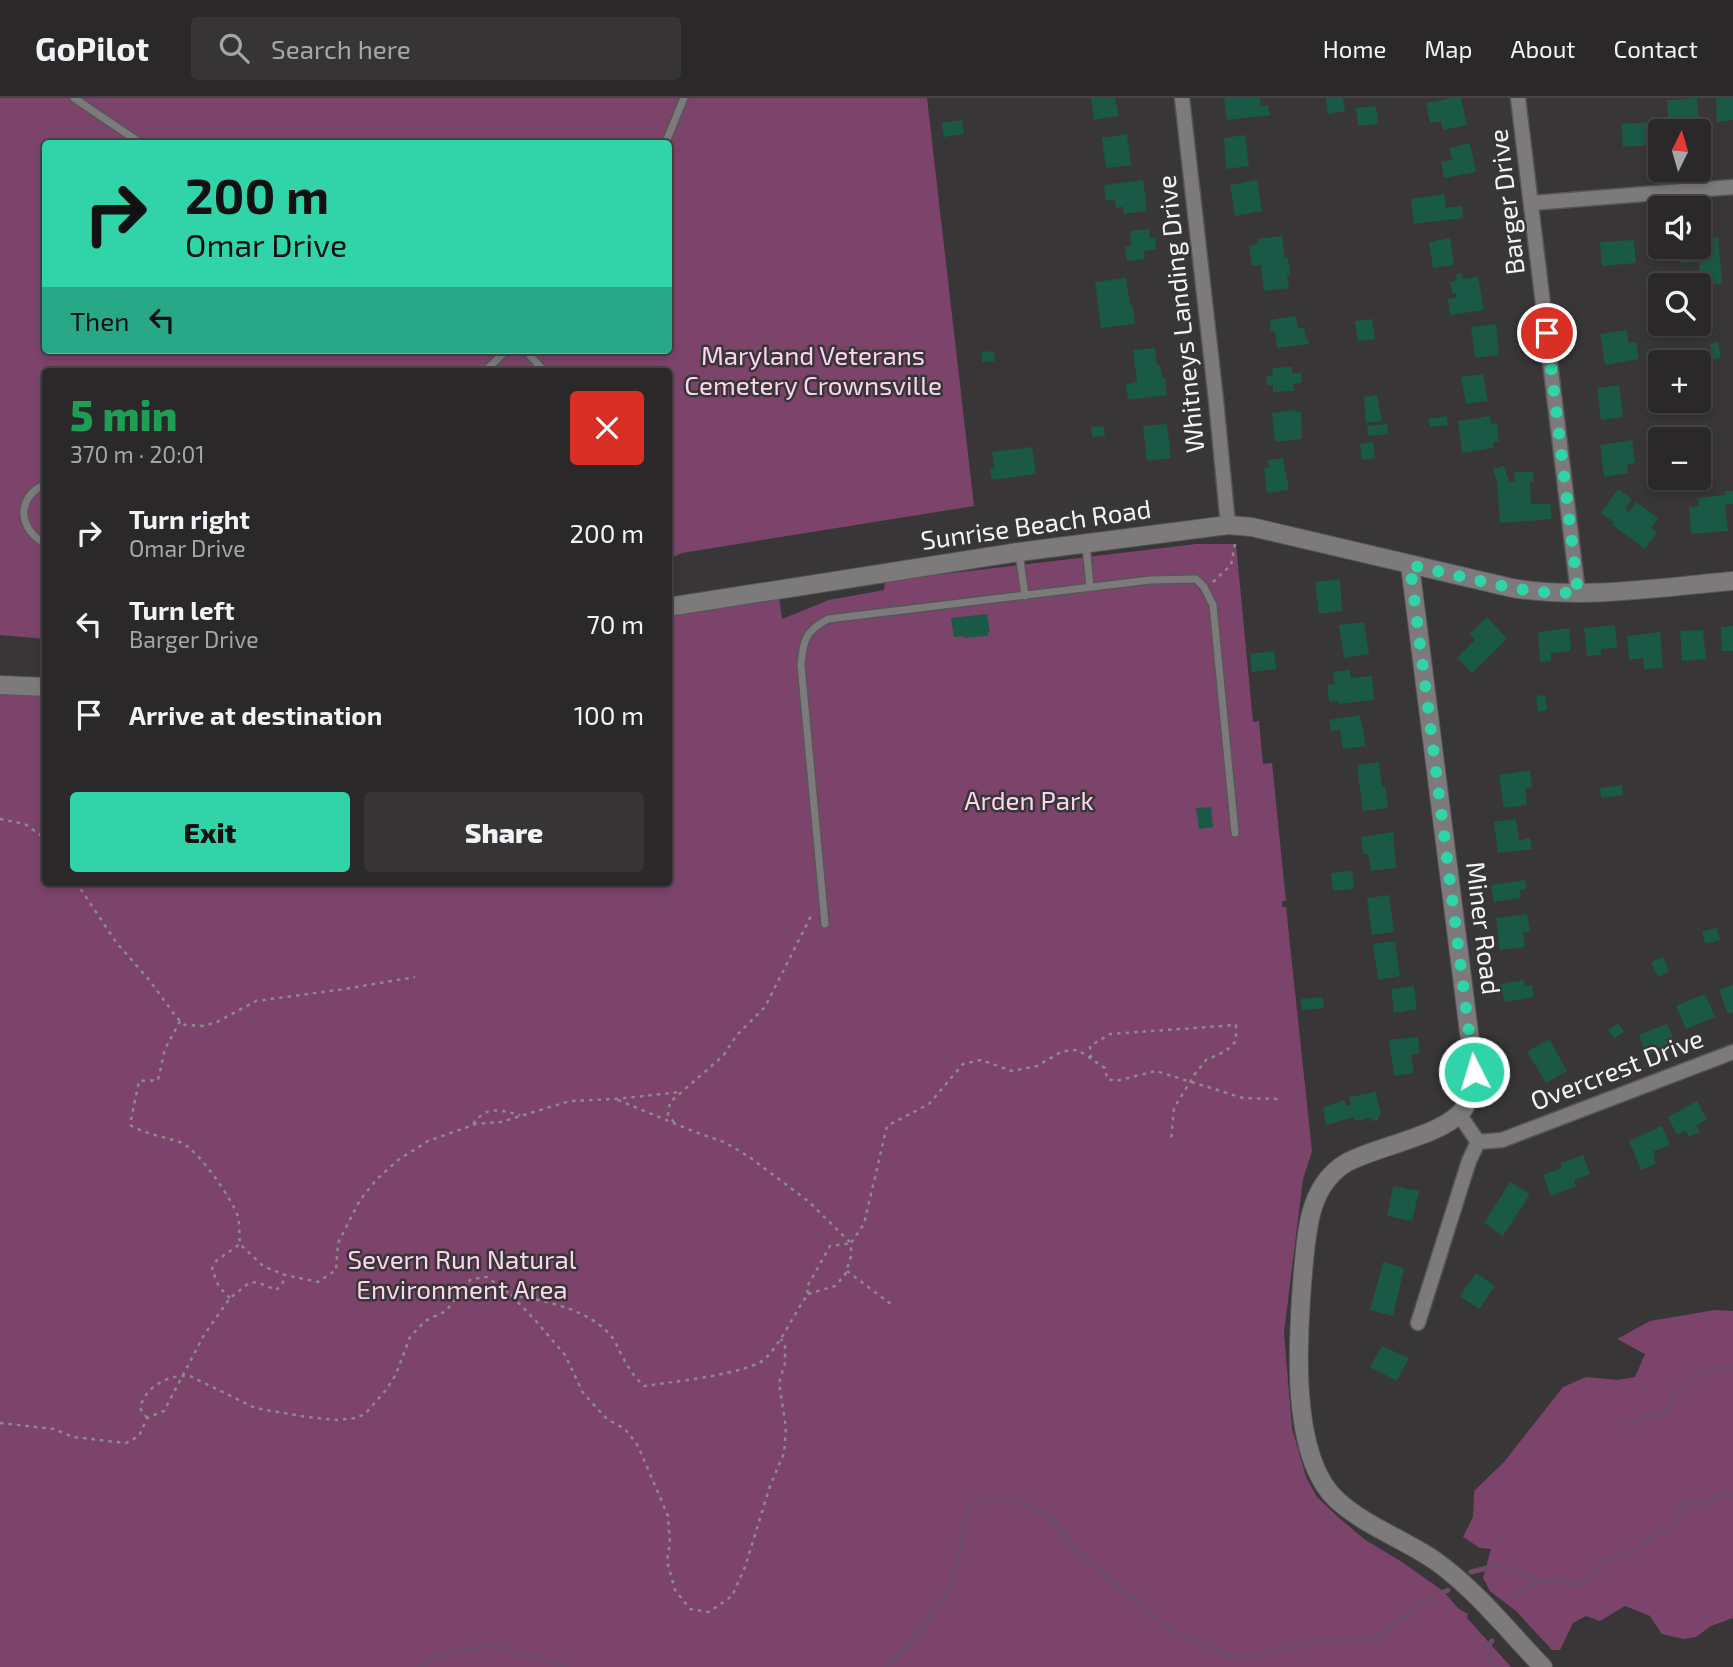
<!DOCTYPE html>
<html lang="en">
<head>
<meta charset="utf-8">
<style>
	body { margin:0; font-family:"Exo 2",sans-serif; background:#363435; color:#f1f3f6; height:100vh; display:flex; flex-direction:column; font-size:26px; white-space:nowrap }
	* { box-sizing:border-box; margin:0 }
	p { font-size:23px; color:#a5a6a8 }
	.icon { flex:none; width:38px; height:38px; fill:none; stroke:currentColor; stroke-width:2; stroke-linecap:round; stroke-linejoin:round }
	.map { position:relative; flex:1; overflow:hidden }
	.side { position:absolute; left:42px; top:270px; width:630px; height:518px; display:flex; flex-direction:column; background:#2a2829; border-radius:7px; box-shadow:0 4px 10px #0003,0 0 0 2px #464446 }
	.side>* { flex:none }
	.top-card { position:absolute; left:42px; top:42px; width:630px; height:214px; border-radius:7px; box-shadow:0 4px 10px #0003,0 0 0 2px #464446; background:#31d4a9; color:#111; overflow:hidden }
	.needle { width:46px; rotate:5deg }
	.tools { position:absolute; left:1648px; top:21px; display:grid; gap:14px }
	.tools a { display:grid; place-items:center; width:63px; height:63px; border-radius:7px; background:#2a2829; box-shadow:0 4px 10px #0003,0 0 0 2px #464446; font-size:35px }
	.pin { position:absolute; display:grid; place-items:center; width:60px; height:60px; color:#fff; margin:-30px; border:4px solid #fff; border-radius:50%; box-shadow:0 2px 7px #0007 }
	.me { position:absolute; width:77px; margin:-38px; rotate:355deg; stroke-linejoin:round; filter:drop-shadow(0 0 5px #0008) }
	.turn { display:flex; align-items:center; gap:24px; height:147px; padding:0 28px; font-size:32px }
	.turn .icon { width:91px; height:91px; stroke-width:2.5 }
	.turn b { display:block; font-size:49px; line-height:60px }
	.then { display:flex; align-items:center; height:66px; padding:0 28px; background:#0003; gap:14px; font-size:26px }
	.round { display:grid; place-items:center; flex:none; width:74px; height:74px; border-radius:7px; background:#363435 }
	.head { display:flex; align-items:center; justify-content:space-between; height:119px; padding:0 28px }
	h1 { font-size:42px; font-weight:800; line-height:52px; color:#1e9e55 }
	.action { display:flex; gap:14px; margin-top:auto; padding:14px 28px }
	.action a { flex:1; height:80px; border-radius:7px; background:#31d4a9; color:#111; font-size:28px; font-weight:800; line-height:80px; text-align:center }
	.action a+a { background:#363435; color:#f1f3f6 }
	ul { padding:0; list-style:none }
	li { display:flex; align-items:center; gap:21px; height:91px; padding:0 28px }
	li div { flex:1 }
	li b { display:block; font-size:26px }
	li em { font-style:normal }
	header { display:flex; align-items:center; gap:42px; box-sizing:border-box; height:98px; padding:0 35px; background:#2a2829; border-bottom:2px solid #464446 }
	header strong { font-size:33px }
	nav { display:flex; gap:38px; margin-inline-start:auto; font-size:24px }
	.search { width:490px; height:63px; background:#363435; display:flex; align-items:center; gap:18px; box-sizing:border-box; padding:0 24px; border-radius:7px; color:#a5a6a8; font-size:26px }
	.map>svg:first-child { display:block }
	.green { fill:#7c446b; fill-rule:evenodd }
	.lines { fill:none; stroke-linecap:round; stroke-linejoin:round }
	.stream { stroke:#704b68; stroke-width:5 }
	.building { fill:#1a5946 }
	.service-casing { stroke:#575557; stroke-width:10 }
	.minor-casing { stroke:#575557; stroke-width:17 }
	.tertiary-casing { stroke:#575557; stroke-width:20 }
	.path { stroke:#8c8a8b; stroke-width:2.5; stroke-dasharray:3.5 5; stroke-linecap:butt }
	.service { stroke:#7d7a7c; stroke-width:7 }
	.minor { stroke:#7d7a7c; stroke-width:14 }
	.tertiary { stroke:#7d7a7c; stroke-width:18 }
	.route { stroke:#31d4a9; stroke-width:12; stroke-dasharray:0 21.6 }
	.labels { text-anchor:middle; stroke-width:5; stroke-linejoin:round; paint-order:stroke }
	.street-label { font-size:26px; fill:#f5f4f5; stroke:#383637 }
	.park-label { font-size:26px; fill:#fdd3ee; stroke:#383637 }
</style>
</head>
<body>
<header>
<strong>GoPilot</strong>
<div class="search"><svg class="icon" aria-label="search" viewBox="0 0 24 24"><circle cx="10" cy="10" r="6"/><path d="M15 15l6 6"/></svg>Search here</div>
<nav><a>Home</a><a>Map</a><a>About</a><a>Contact</a></nav>
</header>
<div class="map">
<svg width="1733" height="1569" viewBox="0 0 1733 1569">
	<rect width="100%" height="100%" fill="#383637"/>
	<path class="green" d="M0,0H927L974,408L682,455L669,461L668,273H46L45,541L0,537ZM46,46H668V252H46Z
		M1196,446H1236L1253,624L1259,623L1263,666L1272,665L1286,803H1282V809H1286L1312,1053L1303,1081L1284,1235L1292,1330L1306,1379L1317,1399L1338,1419L1364,1441L1402,1464L1443,1493L1459,1511L1468,1516L1467,1520L1511,1569H0V594L45,598L46,784H668L669,514L779,498L782,521L829,502L884,492L885,483Z
		M1715,1212L1733,1213V1520L1711,1528L1696,1539L1683,1541L1662,1536L1650,1518L1625,1508L1600,1523L1586,1518L1573,1525L1560,1552H1552L1516,1513L1490,1493L1483,1480L1491,1451L1480,1450L1463,1439L1473,1419L1474,1393L1504,1364L1563,1289L1586,1279L1617,1282L1635,1279L1645,1256L1617,1241L1650,1223Z"/>
	<g class="lines">
		<path class="stream" d="M1625,1326L1664,1314L1676,1296L1699,1276L1733,1268
			M1471,1474L1499,1467L1541,1483L1561,1482L1574,1486L1581,1485L1606,1462L1631,1453L1653,1438L1673,1430L1686,1402L1706,1406L1720,1396L1733,1398
			M1512,1498L1541,1483
			M1492,1543L1487,1549L1495,1569
			M420,1569L438,1557L493,1547L565,1569
			M887,1569L915,1540L946,1497L956,1471L966,1420L971,1407L983,1400L1010,1401L1048,1416L1073,1450L1170,1532L1237,1561L1315,1544H1337L1379,1539L1419,1506L1448,1492"/>
	</g>
	<path class="building" d="M1091,0H1115L1119,18L1094,22Z
		M1224,0H1260L1261,8L1268,7L1270,17L1227,22Z
		M1326,0H1343L1345,13L1328,16Z
		M1451,0H1461L1467,27L1443,32L1441,23L1430,25L1426,5Z
		M1697,0L1699,26L1669,28L1667,2Z
		M1716,0H1733V22L1717,24Z
		M1376,8L1378,26L1358,28L1356,10Z
		M962,22L964,36L944,39L942,25Z
		M1652,24L1654,47L1623,49L1621,26Z
		M1127,36L1131,67L1106,70L1102,40Z
		M1245,37L1249,68L1226,71L1224,40Z
		M1470,45L1476,74L1444,80L1441,64L1452,62L1449,50Z
		M1143,82L1147,113L1124,116L1123,109L1116,110L1115,101L1106,103L1104,87Z
		M1257,82L1262,113L1235,118L1230,87Z
		M1444,96L1446,110L1462,108L1463,120L1414,126L1411,101Z
		M1149,131L1150,140L1155,139L1156,151L1144,153L1145,161L1127,163L1125,149L1131,148L1130,133Z
		M1282,138L1285,160H1288L1290,178H1287L1289,190L1264,193L1261,167L1252,168L1249,148L1258,146L1257,141Z
		M1718,139L1722,186L1701,188L1699,164L1680,165L1678,149H1699V141Z
		M1450,140L1454,167L1433,170L1429,144Z
		M1634,142L1636,165L1602,168L1600,144Z
		M1462,175L1463,181L1478,179L1484,212L1450,217L1448,201L1457,200L1456,195H1452L1450,184L1457,182L1456,176Z
		M1126,180L1130,207H1133L1135,226L1101,230L1095,184Z
		M1296,218L1298,230H1304L1306,241L1308,240L1309,246L1277,250L1275,233L1271,234L1270,222Z
		M1372,221L1375,241L1358,243L1355,223Z
		M1496,226L1499,257L1475,260L1471,229Z
		M1626,232L1629,245L1636,244L1639,261L1605,267L1600,236Z
		M1718,244L1721,260L1713,261L1710,246Z
		M1155,250L1157,267H1160L1162,280H1165L1167,297L1128,302L1126,286L1137,284L1133,252Z
		M994,253L995,263L982,264V254Z
		M1292,269V275H1301L1302,285L1293,286L1294,293L1273,294V287H1267L1266,278L1273,277L1272,270Z
		M1483,276L1488,303L1466,306L1461,279Z
		M1619,287L1623,319L1601,322L1597,290Z
		M1377,297L1382,323L1366,325L1364,299Z
		M1295,312V314H1301L1302,341L1275,344L1272,315Z
		M1447,318L1448,327L1430,329L1428,321Z
		M1490,318L1491,326L1497,325L1498,338L1499,343L1493,344L1494,350L1462,355L1458,323Z
		M1167,326L1171,360L1147,363L1143,328Z
		M1387,326L1388,336L1368,338L1367,328Z
		M1104,328L1105,338L1092,339L1091,329Z
		M1632,342L1635,365L1627,366L1628,375L1604,379L1600,347Z
		M1373,344L1375,360L1362,362L1360,346Z
		M1032,349L1036,376L992,382L990,371L994,370L992,354Z
		M1283,360L1289,392L1267,395L1264,370H1269L1268,362Z
		M1504,368L1509,384L1515,383L1514,374H1533L1534,384H1530L1531,406H1550L1552,421L1500,425L1497,385L1493,371Z
		M1618,391L1632,401L1625,411L1629,414L1636,404L1658,420L1651,430L1657,434L1645,451L1612,427L1614,424L1601,415Z
		M1725,393H1733V406L1725,407L1728,433L1691,436L1689,409L1699,408L1698,400L1725,397Z
		M1340,481L1342,513L1319,516L1315,484Z
		M987,516L990,534L987,535L988,538L964,540V538L954,539L951,520Z
		M1487,519L1507,541L1472,575L1457,560L1475,542L1470,536Z
		M1364,524L1369,556L1344,560L1339,527Z
		M1615,527L1617,550L1601,551V557L1587,558L1584,530Z
		M1733,528V553H1722L1721,529Z
		M1569,530L1571,553L1551,555V563L1540,564L1538,534Z
		M1703,532L1706,561L1682,563L1680,533Z
		M1660,534L1663,570L1644,571L1643,560L1629,562L1627,538Z
		M1274,553L1276,571L1252,574L1250,556Z
		M1350,572L1351,580L1372,578L1374,602L1339,606L1338,603L1329,604L1327,587L1335,586L1333,574Z
		M1545,597L1547,612L1538,614L1536,598Z
		M1360,617L1366,648L1343,651L1340,632L1331,633L1329,622Z
		M1379,664L1382,689L1385,688L1388,710L1363,713L1357,667Z
		M1530,672L1532,689L1525,690L1527,707L1504,710L1499,677Z
		M1622,687L1623,697L1601,700L1600,690Z
		M1211,709L1213,729L1199,731L1196,710Z
		M1516,721L1519,742L1530,740L1532,751L1498,755L1494,724Z
		M1393,734L1396,770L1371,773L1368,756H1363L1361,739Z
		M1352,773L1354,791L1333,793L1331,775Z
		M1525,782L1526,791L1520,792L1521,800L1494,804L1491,787Z
		M1389,797L1394,834L1372,837L1367,800Z
		M1527,816L1530,833L1523,834L1525,849L1500,852L1496,820Z
		M1717,830L1720,842L1705,846L1702,833Z
		M1395,843L1400,878L1378,882L1373,846Z
		M1663,859L1669,874L1658,879L1651,864Z
		M1524,882L1525,888L1532,887L1534,899L1505,904L1500,886Z
		M1733,887V914L1728,916L1719,892Z
		M1414,888L1417,911L1394,915L1391,891Z
		M1705,896L1715,919L1686,931L1676,908Z
		M1323,899L1324,910L1302,912L1301,901Z
		M1618,925L1624,934L1614,940L1608,932Z
		M1667,926L1675,945L1646,957L1639,937Z
		M1418,939L1420,955L1411,957L1414,975L1394,978L1389,942Z
		M1549,941L1567,973L1546,985L1527,954Z
		M1376,994L1381,1018H1378V1022L1371,1023V1020L1355,1023L1354,1019L1326,1027L1323,1009L1345,1002L1346,1008L1351,1007L1349,999Z
		M1697,1003L1707,1022L1696,1027L1700,1034L1689,1039L1686,1032L1677,1037L1668,1019Z
		M1662,1028L1670,1047L1654,1053L1655,1057L1653,1058L1656,1066L1641,1072L1629,1043Z
		M1583,1057L1590,1076L1574,1082L1576,1088L1551,1098L1543,1077L1561,1070V1065Z
		M1510,1084L1530,1096L1503,1138L1484,1125Z
		M1393,1088L1419,1093L1412,1123L1387,1118Z
		M1383,1164L1404,1170L1393,1218L1370,1212Z
		M1476,1175L1495,1188L1479,1211L1460,1198Z
		M1382,1248L1409,1260L1397,1283L1370,1269Z"/>
	<g class="lines">
		<g class="service-casing">
			<path id="service" d="M74,0L142,46
				M214,46H219
				M665,46L684,0
				M525,252L544,273
				M485,273L507,252
				M46,386C15,399 18,432 46,446
				M1086,447L1090,489
				M1019,455L1025,498
				M825,826L801,567C803,543 805,533 828,521L1150,482L1196,481L1204,489L1213,507L1235,735"/>
		</g>
		<g class="minor-casing">
			<path id="minor" d="M1182,0L1216,302L1228,427
				M1518,0L1578,495
				M1532,105L1733,89
				M1478,1044L1502,1042L1733,954
				M1418,1225L1469,1063L1478,1044L1459,1016"/>
		</g>
		<g class="tertiary-casing">
			<path id="tertiary" d="M1410,467L1474,974C1473,986 1471,998 1465,1009C1448,1037 1376,1048 1346,1065C1308,1088 1307,1134 1303,1174C1298,1235 1288,1359 1338,1403C1367,1429 1406,1442 1437,1464C1477,1493 1509,1534 1543,1569
				M668,509L1019,454L1228,427L1252,429L1512,490C1584,502 1661,489 1733,483
				M0,587L46,589"/>
		</g>
		<path class="path" d="M1213,484L1231,467L1235,446
			M0,721L25,726L46,741
			M76,784L116,844L150,883L177,920L185,927L203,928L217,924L256,903L345,891L415,879
			M180,923L165,951L158,982L139,983L130,1027C147,1037 164,1038 182,1045C198,1052 233,1102 238,1119C240,1128 239,1138 240,1146L263,1168L285,1177L318,1184L336,1172L338,1145L360,1102L376,1082L398,1062L428,1043L476,1026L501,1024L570,1003L616,1001L680,994
			M1091,960L1090,948L1110,936L1236,927V943L1226,953L1206,962L1195,976L1174,1010L1171,1043
			M618,1002L695,1034L724,1044L748,1058L808,1103L851,1145
			M674,1024L668,1017L670,1004L723,958L737,937L765,909L811,818
			M473,1026C487,1007 499,1012 520,1017
			M847,1173L892,1207
			M808,1196L835,1188L845,1177L851,1158V1145L864,1126L887,1028L929,1006L963,966L981,962L1012,973L1037,968L1063,953L1078,952L1105,970L1107,981L1116,983L1156,973L1243,1000L1279,1001
			M511,1197C543,1202 589,1211 611,1238C615,1242 617,1248 619,1252C626,1266 633,1278 644,1288C670,1284 750,1276 766,1260C783,1242 793,1217 808,1196L807,1189L830,1148L851,1145
			M230,1200L219,1189L212,1171L216,1163L240,1146
			M147,1320L140,1310C145,1289 168,1276 190,1278L255,1310L307,1319L336,1322L356,1320L365,1316L386,1292L396,1276L410,1239L425,1223L446,1213L471,1181L487,1179L510,1196L536,1223L565,1257L583,1295L607,1321L625,1331L638,1348L668,1418L670,1444L667,1463L675,1492L690,1511L709,1514L732,1498L745,1469L770,1388L784,1355L786,1330L779,1285L785,1265V1247L781,1241
			M0,1325L54,1331L73,1339L126,1345L139,1338L147,1320L164,1313L204,1237L230,1200L249,1185L257,1184L276,1192L282,1187L285,1177"/>
		<use href="#service" class="service"/>
		<use href="#minor" class="minor"/>
		<use href="#tertiary" class="tertiary"/>
	</g>
	<g class="lines">
		<path class="route" d="M1474,974L1410,467L1512,490L1539,494L1578,495L1547,235"/>
	</g>
	<g class="labels">
		<g class="street-label">
			<text transform="translate(1507 104) rotate(-97)" y="9">Barger Drive</text>
			<text transform="translate(1181 216) rotate(-96)" y="9">Whitneys Landing Drive</text>
			<text transform="translate(1036 427) rotate(-8)" y="9">Sunrise Beach Road</text>
			<text transform="translate(1483 830) rotate(83)" y="9">Miner Road</text>
			<text transform="translate(1617 972) rotate(-21)" y="9">Overcrest Drive</text>
		</g>
		<g class="park-label">
			<text x="813" y="267">Maryland Veterans<tspan x="813" dy="30">Cemetery Crownsville</tspan></text>
			<text x="1029" y="712">Arden Park</text>
			<text x="462" y="1171">Severn Run Natural<tspan x="462" dy="30">Environment Area</tspan></text>
		</g>
	</g>
</svg>
<div class="tools">
<a><svg class="needle" viewBox="-14 -14 28 28"><path d="M0-13l5 13h-10z" fill="#e53935"/><path d="M0 13l5-13h-10z" fill="#a5a6a8"/></svg></a>
<a><svg class="icon" aria-label="sound" viewBox="0 0 24 24"><path d="M4 9h4l5-4v14l-5-4H4zM17 9q2 3 0 6"/></svg></a>
<a><svg class="icon" aria-label="search" viewBox="0 0 24 24"><circle cx="10" cy="10" r="6"/><path d="M15 15l6 6"/></svg></a>
<a>+</a>
<a>−</a>
</div>
<div class="pin" style="left:1547px;top:235px;background:#d93025"><svg class="icon" aria-label="arrive" viewBox="0 0 24 24"><path d="M6 21V4h12l-3 4 3 4H6"/></svg></div>
<svg class="me" style="left:1474px;top:974px" viewBox="-20 -20 40 40"><circle r="17" fill="#31d4a9" stroke="#fff" stroke-width="3"/><path d="M0-11L8 9 0 5-8 9z" fill="#fff"/></svg>
<div class="top-card">
<div class="turn"><svg class="icon" aria-label="right" viewBox="0 0 24 24"><path d="M7 20v-9h11M14 6l5 5-5 5"/></svg><div><b>200 m</b>Omar Drive</div></div>
<div class="then">Then<svg class="icon" aria-label="left" viewBox="0 0 24 24"><path d="M17 20v-9H6M10 6l-5 5 5 5"/></svg></div>
</div>
<section class="side">
<div class="head"><div><h1>5 min</h1><p>370 m · 20:01</p></div><a class="round" style="background:#d93025;color:#fff"><svg class="icon" aria-label="close" viewBox="0 0 24 24"><path d="M6 6l12 12M18 6L6 18"/></svg></a></div>
<ul>
<li><svg class="icon" aria-label="right" viewBox="0 0 24 24"><path d="M7 20v-9h11M14 6l5 5-5 5"/></svg><div><b>Turn right</b><p>Omar Drive</p></div><em>200 m</em></li>
<li><svg class="icon" aria-label="left" viewBox="0 0 24 24"><path d="M17 20v-9H6M10 6l-5 5 5 5"/></svg><div><b>Turn left</b><p>Barger Drive</p></div><em>70 m</em></li>
<li><svg class="icon" aria-label="arrive" viewBox="0 0 24 24"><path d="M6 21V4h12l-3 4 3 4H6"/></svg><div><b>Arrive at destination</b></div><em>100 m</em></li>
</ul>
<div class="action"><a>Exit</a><a>Share</a></div>
</section>
</div>
</body>
</html>
